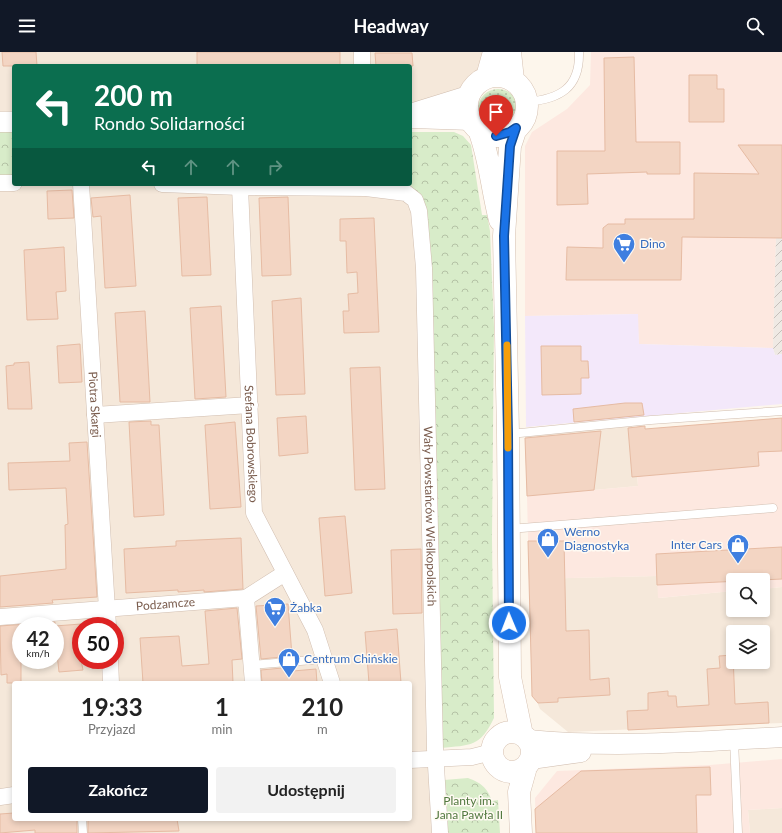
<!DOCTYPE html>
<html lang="pl">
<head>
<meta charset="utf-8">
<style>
	body { margin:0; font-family:Lato,sans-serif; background:#f2f2f2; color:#222; height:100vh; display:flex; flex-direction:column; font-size:15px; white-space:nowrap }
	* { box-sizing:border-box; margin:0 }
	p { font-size:13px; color:#767676 }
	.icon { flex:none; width:22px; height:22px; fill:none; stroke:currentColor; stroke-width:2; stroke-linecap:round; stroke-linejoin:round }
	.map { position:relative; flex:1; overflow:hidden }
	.drawer { position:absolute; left:12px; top:629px; width:400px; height:140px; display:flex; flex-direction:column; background:#fff; border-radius:4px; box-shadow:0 2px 6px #0003 }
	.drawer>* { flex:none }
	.top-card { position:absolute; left:12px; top:12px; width:400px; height:122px; border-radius:4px; box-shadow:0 2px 6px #0003; background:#0b6e4f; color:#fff; overflow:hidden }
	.controls { position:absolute; left:726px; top:521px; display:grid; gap:8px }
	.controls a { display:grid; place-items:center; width:44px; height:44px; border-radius:4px; background:#fff; box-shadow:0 2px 6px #0003; font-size:20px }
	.speed { position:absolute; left:12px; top:565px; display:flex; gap:8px; font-size:20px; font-weight:700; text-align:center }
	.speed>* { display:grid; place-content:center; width:52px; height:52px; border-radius:50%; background:#fff; box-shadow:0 2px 6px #0003; line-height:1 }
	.speed small { font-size:10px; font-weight:400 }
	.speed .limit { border:6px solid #d22; background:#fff; color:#111 }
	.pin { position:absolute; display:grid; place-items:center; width:34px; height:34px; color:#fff; margin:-41px -17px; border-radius:50% 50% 50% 0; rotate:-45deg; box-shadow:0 0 4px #0007 }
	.pin .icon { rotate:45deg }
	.me { position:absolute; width:44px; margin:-22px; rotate:359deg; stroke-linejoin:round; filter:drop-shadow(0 0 3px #0008) }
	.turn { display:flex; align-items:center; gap:14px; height:84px; padding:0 16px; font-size:18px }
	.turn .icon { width:52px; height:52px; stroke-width:2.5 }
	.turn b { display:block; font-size:28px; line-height:34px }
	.lanes { display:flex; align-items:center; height:38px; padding:0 16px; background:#0003; justify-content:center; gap:20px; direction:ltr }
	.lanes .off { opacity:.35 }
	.eta { display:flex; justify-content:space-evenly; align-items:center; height:68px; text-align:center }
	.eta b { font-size:24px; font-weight:700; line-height:28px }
	.primary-button { display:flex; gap:8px; margin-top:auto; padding:8px 16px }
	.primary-button a { flex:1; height:46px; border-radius:4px; background:#111827; color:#fff; font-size:16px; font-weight:700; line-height:46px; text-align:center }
	.primary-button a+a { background:#f2f2f2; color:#222 }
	header { display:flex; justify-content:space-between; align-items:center; height:52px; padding:0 16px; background:#111827; color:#fff; font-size:18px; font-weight:700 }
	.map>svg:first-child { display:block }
	.residential { fill:#f5e8da; fill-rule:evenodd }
	.commercial { fill:#fde8e0 }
	.industrial { fill:url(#industrial-furrows) }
	.education { fill:#f3e8fa }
	.grass { fill:url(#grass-dots) }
	.forest { fill:url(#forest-crowns) }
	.building { fill:#f3d5c3; stroke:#e6bba3 }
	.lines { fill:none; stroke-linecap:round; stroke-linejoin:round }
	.service-casing { stroke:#d1beb0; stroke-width:9 }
	.minor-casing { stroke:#d1beb0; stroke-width:17 }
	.tertiary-casing { stroke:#d1beb0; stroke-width:21 }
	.secondary-casing { stroke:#d6c0b0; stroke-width:23 }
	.service { stroke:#fff; stroke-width:8 }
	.minor { stroke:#fff; stroke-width:16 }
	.tertiary { stroke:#fff; stroke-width:20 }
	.secondary { stroke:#fff; stroke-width:22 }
	.route-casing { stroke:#114b97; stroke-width:10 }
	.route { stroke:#1a73e8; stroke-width:7 }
	.slow { stroke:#f59e0b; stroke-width:7 }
	.labels { text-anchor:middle; stroke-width:3; stroke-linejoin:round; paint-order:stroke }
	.shop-label { font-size:12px; fill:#366cbe; stroke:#fffaf3; text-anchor:start }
	.street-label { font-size:12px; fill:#7a5c4d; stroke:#fffaf3 }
	.park-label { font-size:12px; fill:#537a41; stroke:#fffaf3 }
</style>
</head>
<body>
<header><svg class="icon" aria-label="menu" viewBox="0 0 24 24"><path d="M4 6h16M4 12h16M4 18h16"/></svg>Headway<svg class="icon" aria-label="search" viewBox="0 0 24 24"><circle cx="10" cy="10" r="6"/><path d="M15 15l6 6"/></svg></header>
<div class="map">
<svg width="782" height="781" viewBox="0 0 782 781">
	<defs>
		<pattern id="industrial-furrows" width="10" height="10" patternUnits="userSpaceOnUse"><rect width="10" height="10" fill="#efe9e4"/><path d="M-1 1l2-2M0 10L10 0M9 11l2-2" fill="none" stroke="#c7c0bb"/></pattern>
		<pattern id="grass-dots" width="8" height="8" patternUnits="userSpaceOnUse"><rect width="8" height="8" fill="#d8ecc9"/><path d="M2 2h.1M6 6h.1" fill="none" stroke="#b4c2a5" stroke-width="1.8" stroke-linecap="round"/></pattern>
		<pattern id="forest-crowns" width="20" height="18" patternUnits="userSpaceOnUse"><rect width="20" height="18" fill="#d8ecc9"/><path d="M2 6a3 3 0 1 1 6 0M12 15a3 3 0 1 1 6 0" fill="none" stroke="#b4c2a5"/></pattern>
	</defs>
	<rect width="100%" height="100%" fill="#fdf6ec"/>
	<path class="residential" d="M0,0H487L483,14L461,37L410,54V14H14V59H0Z
		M0,125L14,132H404L421,144L437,781H0ZM21,574H55V608H21ZM81,574H115V608H81ZM14,631H410V767H14Z
		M632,374L638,434L527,444L525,383Z
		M657,524L659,546L733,539V558H763V537L782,535V671L568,680L540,657L537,650L532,644L529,527ZM733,580H763V610H733Z
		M782,756V781H750L748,758Z"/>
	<path class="commercial" d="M591,0H782V186H776L773,296L639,292L637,262L525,264V94L532,80L567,57L590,33Z
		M782,366V535L763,537V528H733V539L658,546L657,524L529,527L527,444L638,434L633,378Z
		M782,707V756L748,758L750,781H536L535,746L557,719L710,713Z"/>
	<path class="industrial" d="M776,186H782V302L775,303L773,296Z"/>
	<path class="education" d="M638,262L639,292L773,296L775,303L782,302V352L526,375L525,264Z"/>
	<path class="grass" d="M478 57a20 20 0 1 1 40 0a20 20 0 1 1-40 0Z"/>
	<path class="forest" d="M0,79H14V125H0Z
		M410,80H454L463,84L471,93L482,163H487L490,179L494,275L492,485L494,666C480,695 471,693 441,696L421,144L404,132H410Z
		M468,726C481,731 487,735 492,749L498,748L500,781H446L444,728Z"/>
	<path class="building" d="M2,0H36L37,14H3Z
		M197,0H340V14H197Z
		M375,1H412L413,14H376Z
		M634,5L636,90H680V122H647V120L587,122L588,152L557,153V99H605L604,6Z
		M689,23H717V37H724V70H689Z
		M738,93H782V186L682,185L681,228H566L567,195L603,196V176L608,172H625V167H694V121L759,122Z
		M72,138L74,166L48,167L47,139Z
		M130,143L136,234L105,236L101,164L93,165L91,146Z
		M207,145L211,223L182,224L178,146Z
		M288,145L291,223L262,224L259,146Z
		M374,166L379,280L344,281L343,259H349L348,242L358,241L357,220L347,221L346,189H340V167Z
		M64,195L66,239L56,240L58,267L27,268L24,198Z
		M301,246L305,342L276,343L272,249Z
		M221,254L226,345L195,347L190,256Z
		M145,259L150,350H120L115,261Z
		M80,292L82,330L59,331L57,294Z
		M541,294H581V309H588L589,326H581V342L542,343Z
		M29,310L32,357H8L6,314L14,313V311Z
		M380,315L385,437L355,438L350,316Z
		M625,351H642L644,363L574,370L573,357Z
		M306,364L308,401L279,404L277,366Z
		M782,366V399L758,400L759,414L632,425L628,376L645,374V377Z
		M151,369V373H159L164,463L134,465L129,370Z
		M235,370L241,455L210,457L205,373Z
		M601,379L594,438L527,444L525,386Z
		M87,390L97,545L52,548L53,551L0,555V524L66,517L65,473L68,472L66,436L9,438L8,411L70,409L69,391Z
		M345,464L352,541L325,544L319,466Z
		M241,486L243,537L204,540V538L178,540V538L126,541L124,497L176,494V489Z
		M528,489H564L566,579L589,578L590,628L609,626L610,643L558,646V650L538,651L532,644Z
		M782,495V527L657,533L656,502Z
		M421,497L422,561L393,562L391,498Z
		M288,552L292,604L261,607L256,554Z
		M237,556L242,607L232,608L233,631H143L140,586L179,584L182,614L209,612L205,559Z
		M55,570V574H21V631H7V622L1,623L0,574Z
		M81,572V608L83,618L59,620L57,602H55V574Z
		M397,577L401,631H369L365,580Z
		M733,603L735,652L768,650L769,671L628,678L627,659L648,658V641L668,639V644H676L677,655L709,653L707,617L720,616L719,604Z
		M293,615V619L316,617L317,631H262L261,618Z
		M710,715L711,743H696L697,781H536L535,757L581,719Z
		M14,761V767H77V781H35V778L0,781V762Z
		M88,767H177L179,779L88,781Z"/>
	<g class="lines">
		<g class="service-casing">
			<path id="service" d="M527,50C560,47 580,36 579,0
				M510,382L651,368L782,359
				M509,477L773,456
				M251,613L325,607
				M734,688L738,781
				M82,767L83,781"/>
		</g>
		<g class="minor-casing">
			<g id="minor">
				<path d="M362,0V14"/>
				<path d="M0,131H14"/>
				<path id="s1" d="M81,132L108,574"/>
				<path id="s2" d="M162,132L240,135L366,136L406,141L415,148L419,159L424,216L435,697L440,781"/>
				<path id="s3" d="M240,135L254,461L315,578L332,631"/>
				<path d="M95,363L250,353"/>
				<path d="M246,546L285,521"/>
				<path id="s4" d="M0,565L246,546L253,631"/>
				<path d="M110,608L111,631"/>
				<path d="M410,708L472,705L492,700"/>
				<path d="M0,745L14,743"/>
			</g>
		</g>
		<g class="tertiary-casing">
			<path id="tertiary" d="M410,62L468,44
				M412,66L471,68
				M0,70H14
				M528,688C612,696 697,690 782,685
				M531,707L581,700"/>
		</g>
		<g class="secondary-casing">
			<path id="secondary" d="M510,0L513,28
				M467 54a30 30 0 1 1 60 0a30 30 0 1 1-60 0Z
				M487,25L494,0
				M516,76L510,94L504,184L508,382L510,625L522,683
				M479,78C490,106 492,138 500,168
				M492 700a20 20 0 1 1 40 0a20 20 0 1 1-40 0Z
				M521,781L519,740L526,715"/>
		</g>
		<use href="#service" class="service"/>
		<use href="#minor" class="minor"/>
		<use href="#tertiary" class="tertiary"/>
		<use href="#secondary" class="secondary"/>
	</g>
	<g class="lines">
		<g class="route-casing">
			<path id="route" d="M496,84L510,80L516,76L510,94L504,184L508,382L509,571"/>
		</g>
		<use href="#route" class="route"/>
		<path class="slow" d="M507,293L508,396"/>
	</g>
	<defs>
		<g id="supermarket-pin" transform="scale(1.15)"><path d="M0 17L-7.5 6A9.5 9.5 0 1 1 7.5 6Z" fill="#3f7fe0" stroke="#fffaf3"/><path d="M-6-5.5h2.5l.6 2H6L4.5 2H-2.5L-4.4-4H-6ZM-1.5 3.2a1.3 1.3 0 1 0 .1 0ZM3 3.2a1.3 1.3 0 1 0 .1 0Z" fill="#fff"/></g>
		<g id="shop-pin" transform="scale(1.15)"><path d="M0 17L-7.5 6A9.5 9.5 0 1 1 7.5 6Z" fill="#3f7fe0" stroke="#fffaf3"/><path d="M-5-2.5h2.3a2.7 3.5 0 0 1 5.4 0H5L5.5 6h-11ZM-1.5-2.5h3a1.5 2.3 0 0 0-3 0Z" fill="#fff"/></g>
	</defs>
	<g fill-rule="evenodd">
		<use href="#supermarket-pin" x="624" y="192"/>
		<use href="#shop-pin" x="548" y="487"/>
		<use href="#shop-pin" x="738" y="493"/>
		<use href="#supermarket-pin" x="275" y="556"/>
		<use href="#shop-pin" x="289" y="607"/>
	</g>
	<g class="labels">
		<g class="shop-label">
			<text x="640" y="196">Dino</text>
			<text x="564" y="484">Werno<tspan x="564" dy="14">Diagnostyka</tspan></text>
			<text x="722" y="497" text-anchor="end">Inter Cars</text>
			<text x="290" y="560">Żabka</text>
			<text x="304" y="611">Centrum Chińskie</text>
		</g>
		<g class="street-label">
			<text dy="4" stroke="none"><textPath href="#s1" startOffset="221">Piotra Skargi</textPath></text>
			<text dy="4" stroke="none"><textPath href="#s3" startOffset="257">Stefana Bobrowskiego</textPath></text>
			<text dy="4" stroke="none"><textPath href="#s2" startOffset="573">Wały Powstańców Wielkopolskich</textPath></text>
			<text dy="4" stroke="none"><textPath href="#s4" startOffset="166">Podzamcze</textPath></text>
		</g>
		<g class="park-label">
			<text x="469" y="753">Planty im.<tspan x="469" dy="14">Jana Pawła II</tspan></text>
		</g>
	</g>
</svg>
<div class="controls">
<a><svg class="icon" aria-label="search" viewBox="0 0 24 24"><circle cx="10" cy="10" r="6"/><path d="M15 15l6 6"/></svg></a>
<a><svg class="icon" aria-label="layers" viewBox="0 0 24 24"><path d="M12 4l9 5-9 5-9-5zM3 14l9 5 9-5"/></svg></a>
</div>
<div class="speed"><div>42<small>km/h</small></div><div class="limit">50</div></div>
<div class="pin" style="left:496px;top:84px;background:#d93025"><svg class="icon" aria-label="arrive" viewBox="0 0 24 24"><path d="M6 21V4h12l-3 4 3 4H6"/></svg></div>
<svg class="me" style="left:509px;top:571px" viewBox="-20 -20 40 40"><circle r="17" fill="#1a73e8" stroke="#fff" stroke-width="3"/><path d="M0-11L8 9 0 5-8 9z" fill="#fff"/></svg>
<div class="top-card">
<div class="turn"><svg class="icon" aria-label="left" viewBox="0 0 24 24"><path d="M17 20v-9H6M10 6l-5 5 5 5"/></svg><div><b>200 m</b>Rondo Solidarności</div></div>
<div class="lanes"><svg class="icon" aria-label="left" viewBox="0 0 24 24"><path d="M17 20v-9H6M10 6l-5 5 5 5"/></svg><svg class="icon off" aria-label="ahead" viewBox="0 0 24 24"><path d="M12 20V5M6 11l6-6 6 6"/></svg><svg class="icon off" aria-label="ahead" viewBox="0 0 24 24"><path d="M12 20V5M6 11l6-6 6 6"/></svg><svg class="icon off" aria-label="right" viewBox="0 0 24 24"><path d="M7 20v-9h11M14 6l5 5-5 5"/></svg></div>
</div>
<section class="drawer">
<div class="eta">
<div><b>19:33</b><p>Przyjazd</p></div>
<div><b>1</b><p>min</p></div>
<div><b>210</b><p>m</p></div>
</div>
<div class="primary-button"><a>Zakończ</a><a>Udostępnij</a></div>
</section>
</div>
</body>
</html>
